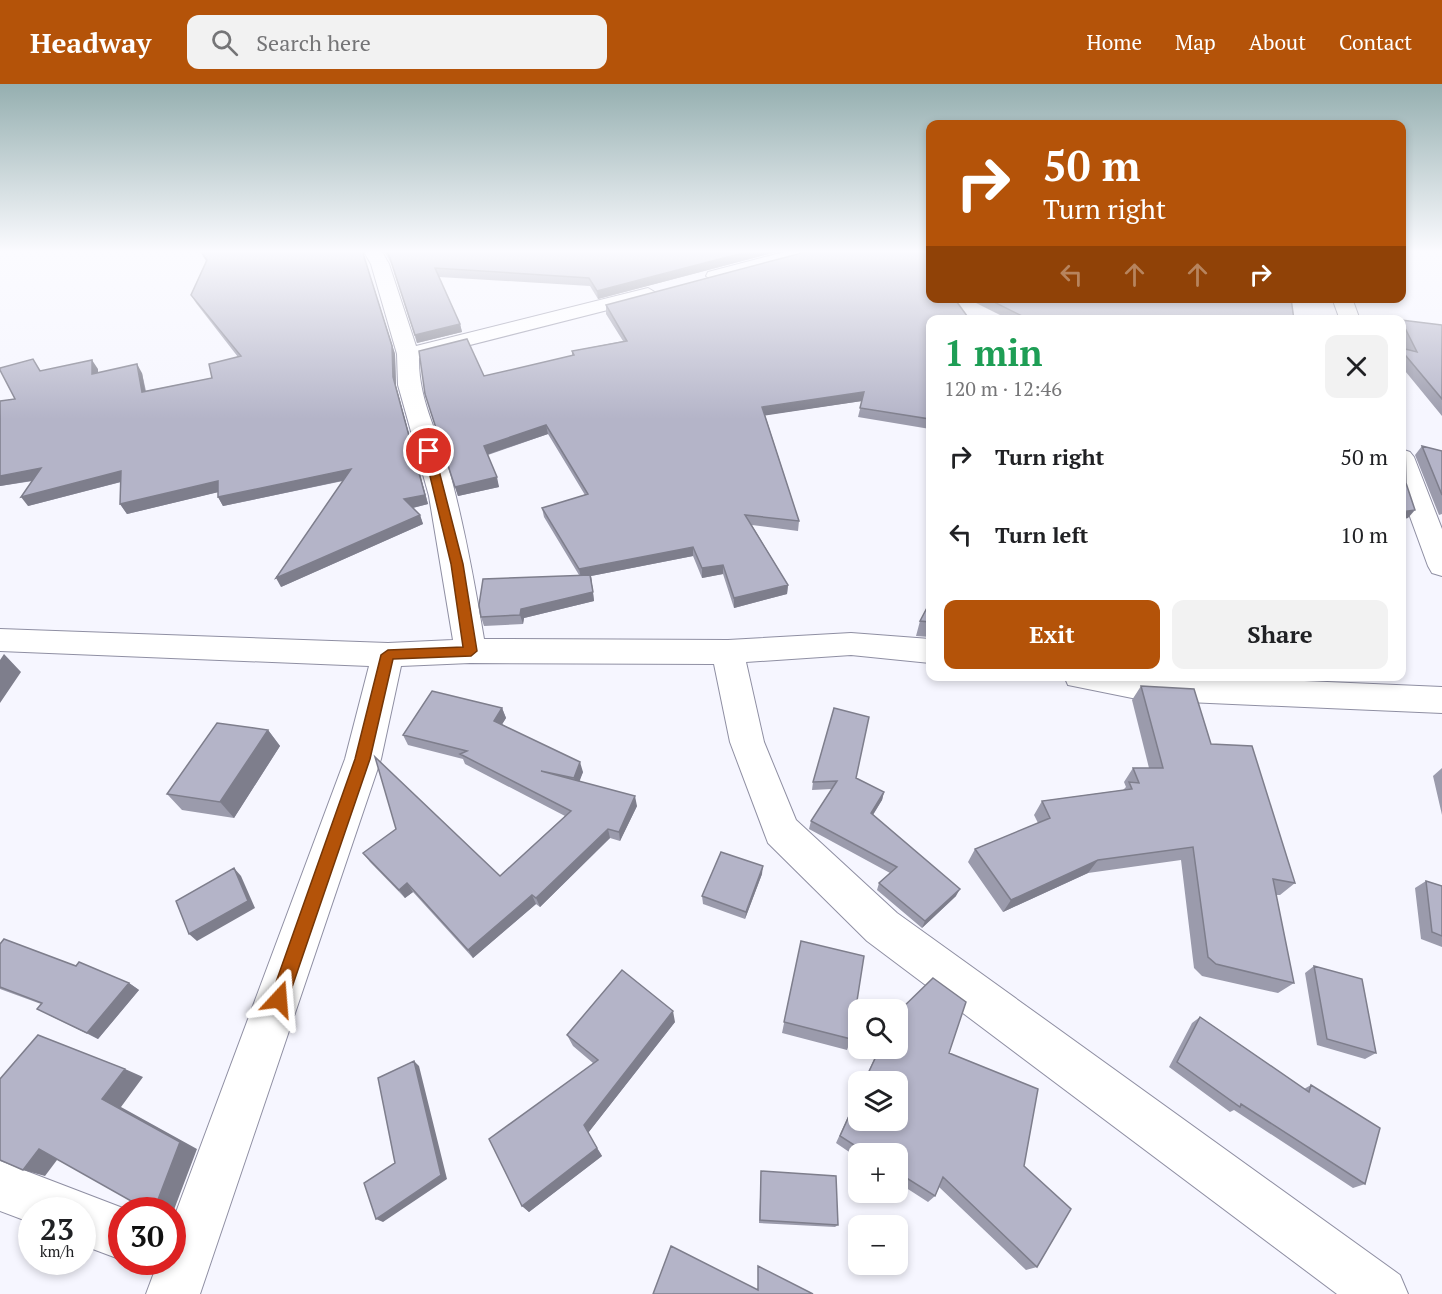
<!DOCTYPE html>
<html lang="en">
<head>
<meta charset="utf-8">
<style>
	body { margin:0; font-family:"PT Serif",serif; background:#f2f2f2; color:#202124; height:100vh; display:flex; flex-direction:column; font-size:22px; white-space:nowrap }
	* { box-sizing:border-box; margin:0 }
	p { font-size:20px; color:#757577 }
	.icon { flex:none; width:33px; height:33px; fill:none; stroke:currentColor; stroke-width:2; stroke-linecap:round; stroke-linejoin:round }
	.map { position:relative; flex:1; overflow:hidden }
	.sheet { position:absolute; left:926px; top:231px; width:480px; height:366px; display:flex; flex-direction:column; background:#fff; border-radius:12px; box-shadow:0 3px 9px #0003 }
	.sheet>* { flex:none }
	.guide { position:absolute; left:926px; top:36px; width:480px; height:183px; border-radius:12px; box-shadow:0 3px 9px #0003; background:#b45309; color:#fff; overflow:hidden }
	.buttons { position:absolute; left:848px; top:915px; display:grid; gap:12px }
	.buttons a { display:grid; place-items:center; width:60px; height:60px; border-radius:12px; background:#fff; box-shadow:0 3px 9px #0003; font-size:30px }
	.speed { position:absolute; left:18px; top:1113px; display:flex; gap:12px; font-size:30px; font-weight:700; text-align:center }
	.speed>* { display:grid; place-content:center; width:78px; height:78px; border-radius:50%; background:#fff; box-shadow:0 3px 9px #0003; line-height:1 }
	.speed small { font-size:15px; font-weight:400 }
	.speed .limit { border:9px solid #d22; background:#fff; color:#111 }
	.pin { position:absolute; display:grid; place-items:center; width:51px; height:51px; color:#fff; margin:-26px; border:3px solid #fff; border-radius:50%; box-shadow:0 2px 6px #0007 }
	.me { position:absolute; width:66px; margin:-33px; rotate:19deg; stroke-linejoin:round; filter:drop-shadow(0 0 4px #0008) }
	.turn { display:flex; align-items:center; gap:21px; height:126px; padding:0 18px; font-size:27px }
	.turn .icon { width:78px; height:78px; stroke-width:2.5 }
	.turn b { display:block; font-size:42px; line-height:51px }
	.lanes { display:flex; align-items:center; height:57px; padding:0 18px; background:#0003; justify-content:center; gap:30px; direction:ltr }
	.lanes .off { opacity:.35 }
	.round { display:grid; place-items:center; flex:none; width:63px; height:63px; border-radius:12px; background:#f2f2f2 }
	.headline { display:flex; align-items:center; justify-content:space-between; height:102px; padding:0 18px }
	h1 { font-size:36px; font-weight:800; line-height:45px; color:#1e9e55 }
	.action { display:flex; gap:12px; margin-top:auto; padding:12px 18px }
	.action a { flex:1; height:69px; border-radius:12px; background:#b45309; color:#fff; font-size:24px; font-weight:800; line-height:69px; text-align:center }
	.action a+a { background:#f2f2f2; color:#202124 }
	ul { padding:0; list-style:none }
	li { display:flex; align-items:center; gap:18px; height:78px; padding:0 18px }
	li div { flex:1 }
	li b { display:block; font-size:22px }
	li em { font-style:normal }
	header { display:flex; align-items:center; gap:36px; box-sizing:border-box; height:84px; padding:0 30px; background:#b45309; color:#fff }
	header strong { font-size:28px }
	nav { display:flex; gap:33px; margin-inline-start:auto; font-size:21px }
	.search { width:420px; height:54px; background:#f2f2f2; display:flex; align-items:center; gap:15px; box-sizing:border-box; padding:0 21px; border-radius:12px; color:#757577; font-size:22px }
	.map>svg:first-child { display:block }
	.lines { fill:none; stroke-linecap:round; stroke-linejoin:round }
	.minor-casing { stroke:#8f8fa3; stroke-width:2 }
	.minor { fill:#fff; fill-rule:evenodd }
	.wall { fill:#9b9bac }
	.shaded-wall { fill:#7e7e8c }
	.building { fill:#b4b4c8; stroke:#7e7e8c; stroke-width:1.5 }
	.route { fill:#b45309; stroke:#753606; stroke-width:1.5 }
</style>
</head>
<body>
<header>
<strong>Headway</strong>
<div class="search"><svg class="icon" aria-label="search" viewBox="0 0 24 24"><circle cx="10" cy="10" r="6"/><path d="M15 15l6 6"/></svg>Search here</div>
<nav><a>Home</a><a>Map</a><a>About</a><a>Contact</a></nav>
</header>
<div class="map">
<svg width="1442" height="1210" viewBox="0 0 1442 1210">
	<rect width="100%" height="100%" fill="#f6f6ff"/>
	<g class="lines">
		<g class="minor-casing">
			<path id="minor" d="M363,166H381L389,180L416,262L648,204L658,210L655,214L419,274C418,317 440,353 451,393C465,446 475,501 484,555L728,556L851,549L930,555V579L851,571L746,578L764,658L796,736L897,829L1400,1191L1408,1210H1337L867,857L768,759L730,658L714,580L470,579L401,582L381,675L200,1210H146L158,1178H172V1139L345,675L369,582L0,567V545L388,559L453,556L429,412L398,301L397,270L371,180Z
				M792,166H821L818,170L715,198L706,192L708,188Z
				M1332,214H1352L1360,236H1340Z
				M1401,365L1410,368L1414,373L1442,445V492L1432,489L1428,482L1401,408Z
				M1064,592H1191L1442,603V629L1142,616L1068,601Z
				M0,1077L128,1126H122V1176L82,1161V1126H32V1139L0,1127Z"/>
		</g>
		<use href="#minor" class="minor"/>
	</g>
	<path class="wall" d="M199,166H362L395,270L396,302L428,420L413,424L420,431L423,440L281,503L343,397L223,422L218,413V408L127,430L120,420L121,398L28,422L33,397L0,402V317L15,315L41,287L98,285V289H142L146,307L212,294L238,273L196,219L191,211L206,177Z
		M383,166H606L621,168L784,166L598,215L590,202L439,193L460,240L462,248L417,259L391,179Z
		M966,214H1291L1294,236H1010Z
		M606,221L930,236V345L858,333L862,317L765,331L799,437L798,447L752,441L788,501L787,510L734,524L723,490L702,494L693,472L591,492L594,517L524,534L523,540L484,542L481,533L579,491L544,433L542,424L585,411L548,350L488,371L499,403L458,412L425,310L484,292L572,272V267L623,257L606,230Z
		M1401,236L1442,241V332L1401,282V264L1406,265L1401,255Z
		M1422,362L1442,367V430L1439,431L1415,371Z
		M930,518V553L916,552L920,537Z
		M1141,602L1211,660L1295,799L1280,811H1276L1294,899L1278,909L1202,892L1194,884L1181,776L1088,789L1003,828L968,778L975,765L1038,739L1034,731L1042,717L1123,706L1126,703L1124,698L1133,684H1149L1132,616Z
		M502,624L506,634L502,640L583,688L579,697L637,722L620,757L610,754L540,823L536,820L473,874L413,808L405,814L370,778L363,769L500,792L565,732L465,680L463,675L408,661L403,651Z
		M268,646L280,662L234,734L182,726L167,710Z
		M1442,684V731L1433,692Z
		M856,694L884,708L882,716L873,731L956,812L922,844L877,806L879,799L890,789L809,745L811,737L832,705L812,706L813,698Z
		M762,790L745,835L703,820L702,812Z
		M1426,797L1442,802V863L1421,855L1415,804Z
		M801,857L851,955L847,966L782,949Z
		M0,860L76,882L129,899L139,906L98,955L49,931L41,920L0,905Z
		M1314,882L1376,969L1365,975L1317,961L1305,889Z
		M1200,933L1304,1005L1311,1001L1365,1100L1353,1104L1234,1026L1230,1028L1169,983L1192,939Z
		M675,938L588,1049L602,1072L529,1128L522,1122L593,979L573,962L567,951Z
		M863,964H897L949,969L1024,1082L1037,1183L1026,1186L939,1103L935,1112L928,1118L897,1098V1070H858V1074L836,1059L875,973L861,970Z
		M761,1087L838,1141L835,1143L759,1139Z"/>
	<path class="shaded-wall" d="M362,166L395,270L396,302L428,420L408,425L404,415L393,293Z
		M754,166H784L598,215L597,207Z
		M460,240L462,248L417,259L415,251Z
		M92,276L98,285V299L92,290Z
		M137,280L142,289L147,317L142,308Z
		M864,308L862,317L762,332V323Z
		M546,341L548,350L486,371L484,362Z
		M41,384L48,394L0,402V392Z
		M351,385L355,394L223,422L218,413Z
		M121,387L128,396L28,422L21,413Z
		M497,393L499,403L458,412L455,403Z
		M218,397L223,407L127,430L120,420Z
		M1415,426L1408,434L1401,436V428Z
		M420,431L423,440L281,503L276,494Z
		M693,463V472L591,492L594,517L524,534L523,540L520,531L521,525L581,494L579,485Z
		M723,481V490L702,494V484Z
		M788,501L787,510L734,524V514Z
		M4,570L21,588L0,619V576Z
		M502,624L506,634L498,647L494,637Z
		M268,646L280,662L234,734L220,718Z
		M580,678L583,688L577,704L574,694Z
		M884,708L882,716L869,737L871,729Z
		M635,712L637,722L620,757L619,748Z
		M608,745L610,754L540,823L536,814Z
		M1098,776L1088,789L1003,828L1011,816Z
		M763,782L762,790L745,835L746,828Z
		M234,784L241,792L255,824L197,857L189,850Z
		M407,799L413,808L405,814L399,806Z
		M960,805L956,812L922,844L925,837Z
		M532,811L536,820L473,874L468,866Z
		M129,899L139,906L98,955L87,949Z
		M673,927L675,938L588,1049L584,1041Z
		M414,977L419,982L447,1095L383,1138L376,1135L441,1091Z
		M125,985L143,993L121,1023L197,1065L172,1131V1126H154L102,1015Z
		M597,1064L602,1072L529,1128L522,1122Z
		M39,1065L60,1072L45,1092L23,1086Z"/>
	<path class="building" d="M200,166H362L392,262L393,293L425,411L404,415L420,431L276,494L351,385L218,413V397L120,420L121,387L21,413L41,384L0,392V317L15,315L0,286V284L33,275L40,287L92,276V290L137,280L142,308L212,294L209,280L241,272L191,211L207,176Z
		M386,166H606L621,168V166H754L597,207L589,194L435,184L460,240L415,251L389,171Z
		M813,166H930V214H954L970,236H930V335L860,324L864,308L762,323L799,437L745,431L788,501L734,514L723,481L702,484L693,463L579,485L542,424L588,410L546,341L484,362L497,393L455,403L425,310L419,267L467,255L484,292L574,271L572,267L627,257L606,221Z
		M986,214H1291L1294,236H1030Z
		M1401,236L1442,241V315L1401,266V264L1417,268Z
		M1401,357L1405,358L1406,399L1415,426L1401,428Z
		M1422,362L1442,367V411Z
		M590,491L593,508L521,525L520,531L481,533L479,521L483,495Z
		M930,518V538L920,537Z
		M1141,602L1194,605L1211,660L1252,662L1295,799L1273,795L1294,899L1216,880L1208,873L1193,763L1098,776L1011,816L975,765L1050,734L1042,717L1132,705L1129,698L1139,699L1133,684H1163Z
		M432,607L502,624L494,637L580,678L574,694L541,687L635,712L619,748L608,745L536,814L532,811L468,866L407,799L399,806L363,769L396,745L375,673L500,792L571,727L460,670L467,667L403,651Z
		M834,624L869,633L856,694L884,708L871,729L960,805L925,837L879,799L897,783L811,737L837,697L813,698Z
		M217,639L268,646L220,718L167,710Z
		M721,768L763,782L746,828L702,812Z
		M234,784L248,817L189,850L176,817Z
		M1426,797L1442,802V852L1432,848Z
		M4,855L76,882L79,878L129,899L87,949L37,925L42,919L0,903V860Z
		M801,857L864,872L851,955L784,938Z
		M1314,882L1362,895L1376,969L1327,955Z
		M622,886L673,927L584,1041L597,1064L522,1122L489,1055L598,976L567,951Z
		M933,894L966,918L949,969L1038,1005L1024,1082L1071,1125L1037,1183L943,1093L935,1112L897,1088V1070H868L840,1052L858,1012V1036H897V998H864L880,964H897V929Z
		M1200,933L1309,1008L1311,1001L1380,1044L1365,1100L1241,1020L1240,1023L1177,978Z
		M38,951L125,985L102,1015L180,1058L154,1126H147L39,1065L23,1086L0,1076V995Z
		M414,977L441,1091L376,1135L364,1099L395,1079L378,994Z
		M761,1087L836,1092L838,1141L760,1136Z
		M671,1162L758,1206V1182L813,1210H653Z"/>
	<linearGradient id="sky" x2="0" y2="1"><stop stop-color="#95afb0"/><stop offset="0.5" stop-color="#fbfbff"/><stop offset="1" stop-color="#fbfbff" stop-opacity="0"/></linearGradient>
	<rect width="1442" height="335" fill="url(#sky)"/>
	<path class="route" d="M429,364L434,367L463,480L477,567L471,572L393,575L370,675L288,915L285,921L279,924L272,921L270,915L355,675L381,571L388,566L463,563L451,480L424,367Z"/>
</svg>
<div class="buttons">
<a><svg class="icon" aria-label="search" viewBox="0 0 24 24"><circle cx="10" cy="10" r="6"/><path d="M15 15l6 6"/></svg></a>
<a><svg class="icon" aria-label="layers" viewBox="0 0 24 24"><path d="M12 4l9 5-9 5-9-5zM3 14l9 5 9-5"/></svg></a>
<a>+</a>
<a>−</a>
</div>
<div class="speed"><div>23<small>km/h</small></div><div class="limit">30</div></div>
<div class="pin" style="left:429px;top:367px;background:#d93025"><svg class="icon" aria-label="arrive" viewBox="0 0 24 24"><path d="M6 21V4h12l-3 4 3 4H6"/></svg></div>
<svg class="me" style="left:279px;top:915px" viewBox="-20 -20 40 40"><path d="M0-17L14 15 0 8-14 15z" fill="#b45309" stroke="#fff" stroke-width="4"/></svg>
<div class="guide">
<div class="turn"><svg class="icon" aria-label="right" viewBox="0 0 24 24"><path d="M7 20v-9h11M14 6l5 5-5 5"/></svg><div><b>50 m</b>Turn right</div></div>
<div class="lanes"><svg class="icon off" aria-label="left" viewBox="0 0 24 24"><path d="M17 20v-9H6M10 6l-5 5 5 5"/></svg><svg class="icon off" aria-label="ahead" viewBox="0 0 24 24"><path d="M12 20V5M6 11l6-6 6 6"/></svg><svg class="icon off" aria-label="ahead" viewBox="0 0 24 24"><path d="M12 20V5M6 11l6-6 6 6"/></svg><svg class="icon" aria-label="right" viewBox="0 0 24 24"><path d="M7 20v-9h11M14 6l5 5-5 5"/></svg></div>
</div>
<section class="sheet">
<div class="headline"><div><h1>1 min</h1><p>120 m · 12:46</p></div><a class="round"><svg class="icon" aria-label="close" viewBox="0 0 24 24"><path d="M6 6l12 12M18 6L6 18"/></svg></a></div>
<ul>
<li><svg class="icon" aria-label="right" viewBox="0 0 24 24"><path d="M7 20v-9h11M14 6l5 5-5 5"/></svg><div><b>Turn right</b></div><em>50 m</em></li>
<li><svg class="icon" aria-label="left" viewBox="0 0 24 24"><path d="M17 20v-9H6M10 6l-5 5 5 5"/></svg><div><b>Turn left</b></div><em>10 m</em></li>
</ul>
<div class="action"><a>Exit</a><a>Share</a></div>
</section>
</div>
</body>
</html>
